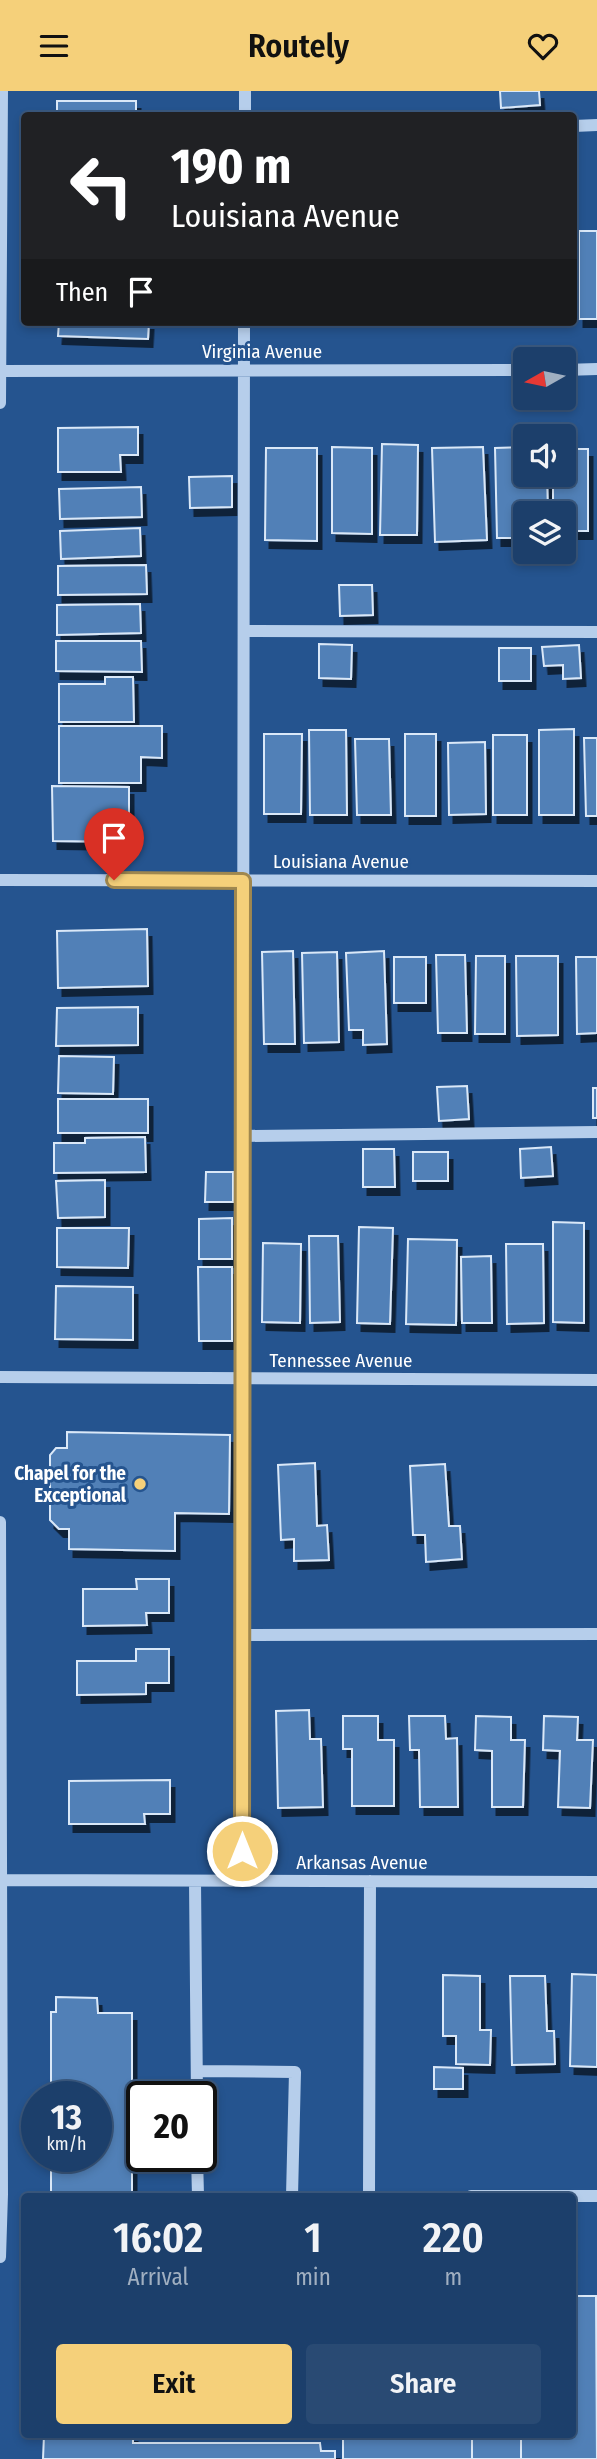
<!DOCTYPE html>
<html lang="en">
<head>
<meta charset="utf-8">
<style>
	body { margin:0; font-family:"Fira Sans Condensed",sans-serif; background:#294a73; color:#f1f3f6; height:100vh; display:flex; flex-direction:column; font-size:26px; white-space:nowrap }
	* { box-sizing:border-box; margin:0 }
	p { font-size:23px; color:#a0afc1 }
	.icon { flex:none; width:38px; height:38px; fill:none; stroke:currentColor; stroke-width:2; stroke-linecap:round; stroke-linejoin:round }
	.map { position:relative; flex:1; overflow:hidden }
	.drawer { position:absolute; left:21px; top:2102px; width:555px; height:245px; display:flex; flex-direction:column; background:#1c3f6b; border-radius:7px; box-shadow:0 4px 10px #0003,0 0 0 2px #3a587e }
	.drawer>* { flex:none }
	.guide { position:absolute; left:21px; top:21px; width:556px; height:214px; border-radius:7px; box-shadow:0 4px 10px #0003,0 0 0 2px #3a587e; background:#202124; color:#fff; overflow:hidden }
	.needle { width:46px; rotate:261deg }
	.tools { position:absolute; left:513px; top:256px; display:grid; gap:14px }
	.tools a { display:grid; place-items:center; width:63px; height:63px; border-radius:7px; background:#1c3f6b; box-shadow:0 4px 10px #0003,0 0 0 2px #3a587e; font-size:35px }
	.speed { position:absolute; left:21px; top:1990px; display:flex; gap:14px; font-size:35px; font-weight:700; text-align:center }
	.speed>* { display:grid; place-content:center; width:91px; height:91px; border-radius:50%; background:#1c3f6b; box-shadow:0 4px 10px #0003,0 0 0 2px #3a587e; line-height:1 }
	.speed small { font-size:18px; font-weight:400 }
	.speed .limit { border:4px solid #111; border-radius:10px; background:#fff; color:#111 }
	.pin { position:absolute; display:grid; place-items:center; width:60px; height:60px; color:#fff; margin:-72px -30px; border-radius:50% 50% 50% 0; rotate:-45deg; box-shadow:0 0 7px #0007 }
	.pin .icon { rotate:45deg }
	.me { position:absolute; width:77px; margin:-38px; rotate:0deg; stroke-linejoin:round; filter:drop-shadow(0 0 5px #0008) }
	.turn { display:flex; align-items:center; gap:24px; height:147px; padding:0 35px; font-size:32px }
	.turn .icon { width:91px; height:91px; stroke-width:2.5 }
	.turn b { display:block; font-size:49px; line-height:60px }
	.then { display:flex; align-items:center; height:66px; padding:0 35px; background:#0003; gap:14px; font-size:26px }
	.eta { display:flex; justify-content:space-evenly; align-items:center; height:119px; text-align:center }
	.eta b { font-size:42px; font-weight:600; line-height:49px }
	.button { display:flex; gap:14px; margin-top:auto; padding:14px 35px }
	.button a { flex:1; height:80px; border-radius:7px; background:#f5d07a; color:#111; font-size:28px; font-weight:600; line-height:80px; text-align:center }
	.button a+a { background:#294a73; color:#f1f3f6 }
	header { display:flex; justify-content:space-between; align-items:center; height:91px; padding:0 35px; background:#f5d07a; color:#111; font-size:32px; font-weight:600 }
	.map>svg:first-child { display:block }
	.building { fill:#5180b7; stroke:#dae8f8; stroke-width:2; filter:url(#shadow) }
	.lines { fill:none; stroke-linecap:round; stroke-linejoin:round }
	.minor { stroke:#b6ceeb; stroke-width:12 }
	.route-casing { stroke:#9f874f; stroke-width:18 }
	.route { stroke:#f5d07a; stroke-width:12 }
	.poi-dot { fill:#f5d07a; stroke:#25548f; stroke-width:2.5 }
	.labels { text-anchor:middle; stroke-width:6; stroke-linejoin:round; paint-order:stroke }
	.street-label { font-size:19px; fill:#fff; stroke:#25548f }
	.poi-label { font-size:19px; font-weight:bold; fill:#fff; stroke:#25548f; text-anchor:end }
</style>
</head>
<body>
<header><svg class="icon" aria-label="menu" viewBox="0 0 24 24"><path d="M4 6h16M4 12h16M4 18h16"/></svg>Routely<svg class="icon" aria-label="heart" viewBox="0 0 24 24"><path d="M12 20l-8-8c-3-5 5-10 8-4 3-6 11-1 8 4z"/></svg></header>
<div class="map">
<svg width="597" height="2368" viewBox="0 0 597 2368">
	<defs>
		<filter id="shadow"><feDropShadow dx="4.5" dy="8" stdDeviation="0" flood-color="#0009"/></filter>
	</defs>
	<rect width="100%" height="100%" fill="#25548f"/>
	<path class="building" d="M500,0H539L540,14L501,17Z
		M57,10H136V24H57Z
		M579,140H597V228H579Z
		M59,231H149L148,248L58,245Z
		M138,336V364H120L121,381H58V337Z
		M382,353L418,354L417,444H380Z
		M332,356L372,357V443L332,442Z
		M483,356L487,449L435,451L432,357Z
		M525,356V383H547L548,422H525V447H497L495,357Z
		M266,357H317V450L265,449Z
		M564,358H588V440H564V422H553V383H564Z
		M232,385V416L190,417L189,386Z
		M141,396L142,426L60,428L59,398Z
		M140,437L141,465L61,468L60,440Z
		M146,474L147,503L58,504V475Z
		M339,494H372L373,524L340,525Z
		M140,513L141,542L57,544V514Z
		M56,550H141L142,581L56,580Z
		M319,553L352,554L351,588L319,587Z
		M579,554L581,587L563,588V574L544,575L542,556Z
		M499,557H531V590H499Z
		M105,586H133L134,631H59V593H105Z
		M59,635H162V667L141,666V692H59Z
		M574,638V724H539V639Z
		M309,639H346L347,724H310Z
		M264,643H302L301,723H264Z
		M405,643H436V725H405Z
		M493,644H527V724H493Z
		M584,647H597V725H586Z
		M355,648H389L391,724H357Z
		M485,651L486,723L449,724L448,652Z
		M52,695L129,696V751L53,750Z
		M147,838L148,895L58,897L57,840Z
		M293,860L295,953H264L262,861Z
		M384,860L387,953L363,954V939H349L346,862Z
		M337,861L339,951L304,952L302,862Z
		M436,864H465L467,942H438Z
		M476,865H505V943H475Z
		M516,865H558V944L517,945Z
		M394,866H426V912H394Z
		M576,866H597V942L577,943Z
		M138,916V954L56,955L57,917Z
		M59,965L114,966L113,1003L58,1002Z
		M467,995L469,1028L439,1030L437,996Z
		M593,997H597V1027H593Z
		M58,1008H148V1042H58Z
		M145,1046L146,1081L54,1082V1052H85V1047Z
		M551,1056L553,1085L521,1087L520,1058Z
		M363,1058H394L395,1096H363Z
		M413,1061H448V1090H413Z
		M206,1081H233V1111H205Z
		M105,1089V1126L58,1127L56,1090Z
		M232,1127V1168H199V1128Z
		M553,1131L584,1132V1232L553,1231Z
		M359,1136L393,1137L390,1233L357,1232Z
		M57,1137H129L128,1177L57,1176Z
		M309,1145H338L340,1231L310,1232Z
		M408,1148L457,1149L456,1234L406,1233Z
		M263,1152L301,1153L300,1232L262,1231Z
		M506,1153H543L544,1232L507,1233Z
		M491,1165L492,1232H462L461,1166Z
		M198,1176H232V1250H199Z
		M56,1195L133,1196V1249L55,1248Z
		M67,1341L230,1344L229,1423L175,1422V1460L69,1458V1438H59L50,1429V1364L56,1357H67Z
		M315,1372L317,1435L327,1434L329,1469L294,1470V1448L281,1449L278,1374Z
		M445,1373L449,1435H460L462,1468L426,1471L425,1444H413L410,1375Z
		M136,1488H169V1522H146L147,1534L83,1535V1498H137Z
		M136,1558H169V1592H146V1603L77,1604V1570H136Z
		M309,1619L310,1648H321L323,1716L278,1717L276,1620Z
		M343,1625H378V1649H394V1715H352V1658H343Z
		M409,1625H445L446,1648L457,1647L458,1716H420L419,1659H410Z
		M476,1625L511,1626V1649H525L523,1716H492V1660L475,1659Z
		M544,1625L578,1626L577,1649H593L590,1717L558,1716L560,1660L543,1659Z
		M170,1689V1723H144L145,1733H69V1690Z
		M572,1883L597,1884V1976L570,1975Z
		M443,1884L480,1885V1939H491L490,1974L456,1973V1945H443Z
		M510,1885H545L547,1940H554L555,1973L512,1974Z
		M56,1906L97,1907L98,1922H132V2105H51V2065H96V2006H51V1921H56Z
		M434,1976L463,1977V1998H434Z
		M572,2205H596L597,2368H521V2343H572Z
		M50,2343H133V2352H320L321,2360H335V2368H43L44,2344Z
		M343,2343H472V2368H343Z
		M472,2343H521V2368H472Z"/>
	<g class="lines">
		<path class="minor" d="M245,24V0
			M574,35L597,34
			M564,279L597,278
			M0,280L525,279
			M0,312L2,0
			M244,540L597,541
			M0,789L597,790
			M243,1045L597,1041
			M0,1286L597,1289
			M0,1431L2,2103L0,2166
			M242,1544L597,1543
			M0,1789L597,1791
			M195,1790L197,2006
			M242,1790L244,231
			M197,1980L295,1981L292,2105
			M197,2065L198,2105
			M369,2105L370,1790
			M471,2105H597"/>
	</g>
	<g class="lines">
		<g class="route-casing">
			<path id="route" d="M114,789L243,790L242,1760"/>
		</g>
		<use href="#route" class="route"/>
	</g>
	<circle class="poi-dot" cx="140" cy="1393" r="7"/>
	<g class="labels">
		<g class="street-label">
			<text x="262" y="267">Virginia Avenue</text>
			<text x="341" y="777">Louisiana Avenue</text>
			<text x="341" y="1276">Tennessee Avenue</text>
			<text x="362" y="1778">Arkansas Avenue</text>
		</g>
		<g class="poi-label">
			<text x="126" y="1389">Chapel for the<tspan x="126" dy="22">Exceptional</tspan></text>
		</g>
	</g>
</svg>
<div class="tools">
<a><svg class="needle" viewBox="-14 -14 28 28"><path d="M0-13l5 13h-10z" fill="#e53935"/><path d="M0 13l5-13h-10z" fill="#a0afc1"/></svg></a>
<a><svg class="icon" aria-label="sound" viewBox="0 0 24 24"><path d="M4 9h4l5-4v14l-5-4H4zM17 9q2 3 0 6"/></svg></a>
<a><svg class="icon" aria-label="layers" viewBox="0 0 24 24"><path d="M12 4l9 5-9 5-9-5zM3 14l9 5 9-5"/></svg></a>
</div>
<div class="speed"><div>13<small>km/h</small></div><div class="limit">20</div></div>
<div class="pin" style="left:114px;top:789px;background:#d93025"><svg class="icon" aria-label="arrive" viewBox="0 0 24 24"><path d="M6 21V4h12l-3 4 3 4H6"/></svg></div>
<svg class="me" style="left:242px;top:1760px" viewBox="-20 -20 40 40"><circle r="17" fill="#f5d07a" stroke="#fff" stroke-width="3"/><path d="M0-11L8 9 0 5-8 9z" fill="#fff"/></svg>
<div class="guide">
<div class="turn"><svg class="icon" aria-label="left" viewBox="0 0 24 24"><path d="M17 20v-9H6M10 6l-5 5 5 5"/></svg><div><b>190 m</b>Louisiana Avenue</div></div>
<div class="then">Then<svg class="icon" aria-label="arrive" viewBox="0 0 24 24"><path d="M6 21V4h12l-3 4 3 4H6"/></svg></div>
</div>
<section class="drawer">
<div class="eta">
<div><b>16:02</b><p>Arrival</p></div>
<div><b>1</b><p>min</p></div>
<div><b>220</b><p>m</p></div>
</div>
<div class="button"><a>Exit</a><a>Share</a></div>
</section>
</div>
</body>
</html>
